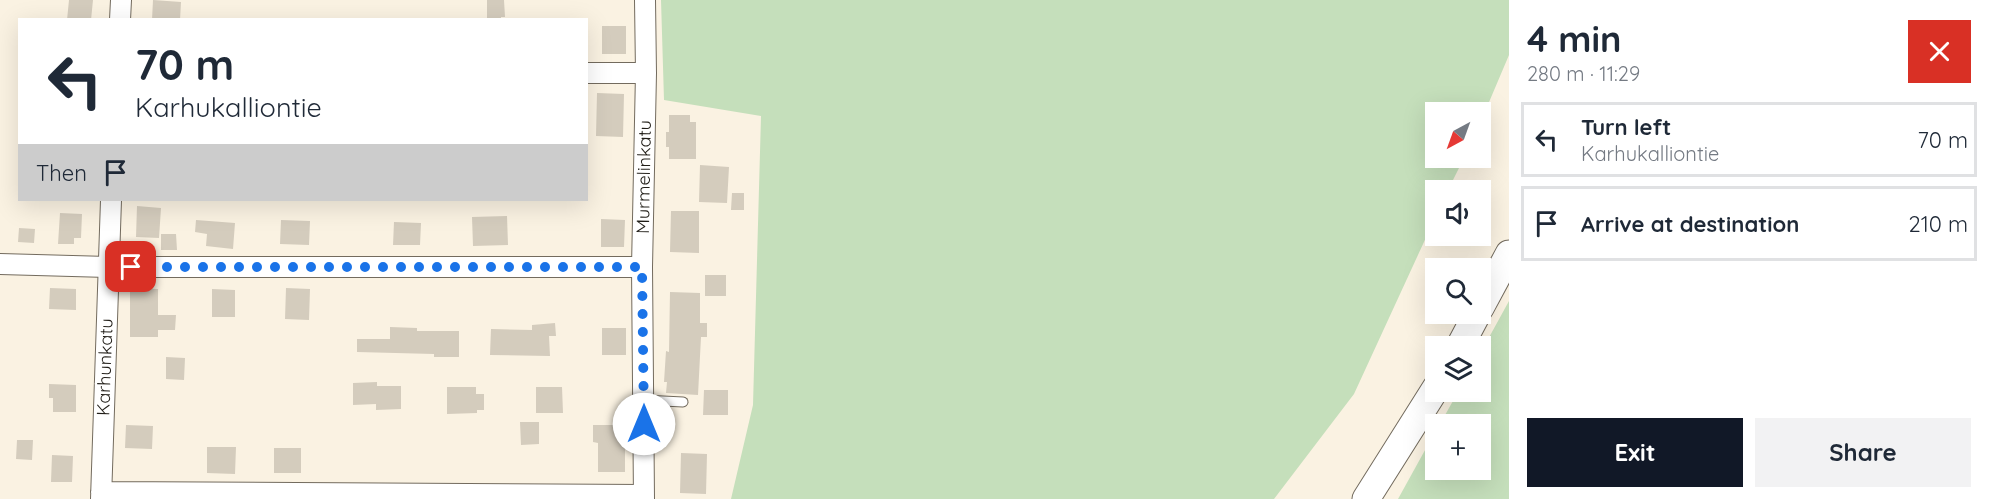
<!DOCTYPE html>
<html lang="en">
<head>
<meta charset="utf-8">
<style>
	body { margin:0; font-family:Quicksand,sans-serif; background:#f2f2f3; color:#1f2937; height:100vh; display:flex; flex-direction:column; font-size:22px; white-space:nowrap }
	* { box-sizing:border-box; margin:0 }
	p { font-size:20px; color:#747a83 }
	.icon { flex:none; width:33px; height:33px; fill:none; stroke:currentColor; stroke-width:2; stroke-linecap:round; stroke-linejoin:round }
	.map { position:relative; flex:1; overflow:hidden }
	.sheet { display:flex; flex-direction:column; background:#fff; width:480px }
	.sheet>* { flex:none }
	.banner { position:absolute; left:18px; top:18px; width:570px; height:183px; border-radius:0px; box-shadow:0 6px 24px #0002; background:#fff; color:#1f2937; overflow:hidden }
	.needle { width:39px; rotate:221deg }
	.controls { position:absolute; left:1425px; top:102px; display:grid; gap:12px }
	.controls a { display:grid; place-items:center; width:66px; height:66px; border-radius:0px; background:#fff; box-shadow:0 6px 24px #0002; font-size:30px }
	.pin { position:absolute; display:grid; place-items:center; width:51px; height:51px; color:#fff; margin:-26px; border-radius:12px; box-shadow:0 3px 9px #0006 }
	.me { position:absolute; width:66px; margin:-33px; rotate:0deg; stroke-linejoin:round; filter:drop-shadow(0 0 4px #0008) }
	.turn { display:flex; align-items:center; gap:21px; height:126px; padding:0 18px; font-size:27px }
	.turn .icon { width:78px; height:78px; stroke-width:2.5 }
	.turn b { display:block; font-size:42px; line-height:51px }
	.then { display:flex; align-items:center; height:57px; padding:0 18px; background:#0003; gap:12px; font-size:22px }
	.round { display:grid; place-items:center; flex:none; width:63px; height:63px; border-radius:0px; background:#f2f2f3 }
	.summary { display:flex; align-items:center; justify-content:space-between; height:102px; padding:0 18px }
	h1 { font-size:36px; font-weight:700; line-height:45px }
	.cta { display:flex; gap:12px; margin-top:auto; padding:12px 18px }
	.cta a { flex:1; height:69px; border-radius:0px; background:#111827; color:#fff; font-size:24px; font-weight:700; line-height:69px; text-align:center }
	.cta a+a { background:#f2f2f3; color:#1f2937 }
	ul { padding:0; list-style:none }
	li { display:flex; align-items:center; gap:18px; height:75px; margin:0 12px 9px; padding:0 6px; border:3px solid #e0e1e3; border-radius:0px }
	li div { flex:1 }
	li b { display:block; font-size:22px }
	li em { font-style:normal }
	main { display:flex; flex:1; min-height:0 }
	.map>svg:first-child { display:block }
	.green { fill:#c5dfbb }
	.building { fill:#d4ccbd }
	.lines { fill:none; stroke-linecap:round; stroke-linejoin:round }
	.lane-casing { stroke:#736b5e; stroke-width:11 }
	.street-casing { stroke:#736b5e; stroke-width:22 }
	.secondary-casing { stroke:#736b5e; stroke-width:29 }
	.lane { stroke:#fff; stroke-width:9 }
	.street { stroke:#fff; stroke-width:20 }
	.secondary { stroke:#fff; stroke-width:27 }
	.route { stroke:#1a73e8; stroke-width:10; stroke-dasharray:0 18 }
	.labels { text-anchor:middle; stroke-width:4.5; stroke-linejoin:round; paint-order:stroke }
	.street-label { font-size:18px; fill:#201d17; stroke:#fff }
</style>
</head>
<body>
<main>
<div class="map">
<svg width="1509" height="499" viewBox="0 0 1509 499">
	<rect width="100%" height="100%" fill="#faf2e2"/>
	<path class="green" d="M661,0H1509V55L1481,121L1480,112H1436V158H1464L1448,190H1436L1435,218L1354,394L1274,499H731L753,405L761,116L664,100Z
		M1509,301V499H1398L1435,432L1436,470H1480V424H1440L1458,392H1480L1481,352Z"/>
	<path class="building" d="M69,0H93L91,20H67Z
		M153,0L181,2L180,20H152Z
		M487,0H504L505,17H501V20H487Z
		M602,26H626V54H602Z
		M597,93L624,94L623,137L596,136Z
		M669,115H690V122H696V159H669V147H666V132H669Z
		M700,165L729,167L727,203L699,202Z
		M732,193H744V210H731Z
		M137,206L161,208L159,238L136,237Z
		M671,211H699V253L670,252Z
		M60,213L82,214L81,238H74V244H58Z
		M507,216L508,245L473,246L472,217Z
		M601,219L625,220L624,247H601Z
		M196,220L235,223L233,249L206,246L207,234L195,232Z
		M281,220L310,221L309,245L280,244Z
		M394,222L421,223L420,245H393Z
		M19,228L35,229L34,243L18,242Z
		M161,234H176L177,250H161Z
		M705,275H726V296H705Z
		M50,288L76,289V310L49,309Z
		M130,288L158,289V315H176L175,330H158V337H130Z
		M286,288L310,289L309,320L285,319Z
		M212,289L235,290V317H212Z
		M670,292L700,293V323H707V337H701L698,395L666,393L667,382H664L666,351L669,352Z
		M555,323L556,336H549L550,356L490,355L491,329L532,330V325Z
		M390,327L417,328V331H459V357H434V354L357,352V339H390Z
		M602,328H626V355H602Z
		M166,357L185,358L184,380L166,379Z
		M377,382V386H401V409L376,410V404L353,405V383Z
		M49,384L76,385V412H53V398H49Z
		M447,387H476V394H484V410H477V413L447,414Z
		M536,387H562L563,413H536Z
		M704,390H728V415H703Z
		M520,422H539V444L521,445Z
		M126,425L153,426L152,449L125,448Z
		M593,425H625V472H598V443L593,442Z
		M17,440H33L32,460L16,459Z
		M207,447H236L235,474L207,473Z
		M274,448H301V473H274Z
		M681,453L707,454L706,494L680,493Z
		M52,455L73,456L72,482H51Z"/>
	<g class="lines">
		<g class="lane-casing">
			<path id="lane" d="M643,400L683,402"/>
		</g>
		<g class="street-casing">
			<path id="street" d="M120,20L121,0
				M586,73H646
				M0,264L108,267H642
				M101,492L644,495
				M101,499L111,200
				M644,499L642,267L646,73L645,0"/>
		</g>
		<g class="secondary-casing">
			<path id="secondary" d="M1480,308L1509,254
				M1460,346L1477,314
				M1366,499L1436,388"/>
		</g>
		<use href="#lane" class="lane"/>
		<use href="#street" class="street"/>
		<use href="#secondary" class="secondary"/>
	</g>
	<g class="lines">
		<path class="route" d="M131,267H642L644,424"/>
	</g>
	<g class="labels">
		<g class="street-label">
			<text transform="translate(644 177) rotate(-89)" y="6">Murmelinkatu</text>
			<text transform="translate(105 367) rotate(-88)" y="6">Karhunkatu</text>
		</g>
	</g>
</svg>
<div class="controls">
<a><svg class="needle" viewBox="-14 -14 28 28"><path d="M0-13l5 13h-10z" fill="#e53935"/><path d="M0 13l5-13h-10z" fill="#747a83"/></svg></a>
<a><svg class="icon" aria-label="sound" viewBox="0 0 24 24"><path d="M4 9h4l5-4v14l-5-4H4zM17 9q2 3 0 6"/></svg></a>
<a><svg class="icon" aria-label="search" viewBox="0 0 24 24"><circle cx="10" cy="10" r="6"/><path d="M15 15l6 6"/></svg></a>
<a><svg class="icon" aria-label="layers" viewBox="0 0 24 24"><path d="M12 4l9 5-9 5-9-5zM3 14l9 5 9-5"/></svg></a>
<a>+</a>
</div>
<div class="pin" style="left:131px;top:267px;background:#d93025"><svg class="icon" aria-label="arrive" viewBox="0 0 24 24"><path d="M6 21V4h12l-3 4 3 4H6"/></svg></div>
<svg class="me" style="left:644px;top:424px" viewBox="-20 -20 40 40"><circle r="19" fill="#fff"/><path d="M0-13L10 11 0 6-10 11z" fill="#1a73e8"/></svg>
<div class="banner">
<div class="turn"><svg class="icon" aria-label="left" viewBox="0 0 24 24"><path d="M17 20v-9H6M10 6l-5 5 5 5"/></svg><div><b>70 m</b>Karhukalliontie</div></div>
<div class="then">Then<svg class="icon" aria-label="arrive" viewBox="0 0 24 24"><path d="M6 21V4h12l-3 4 3 4H6"/></svg></div>
</div>
</div>
<section class="sheet">
<div class="summary"><div><h1>4 min</h1><p>280 m · 11:29</p></div><a class="round" style="background:#d93025;color:#fff"><svg class="icon" aria-label="close" viewBox="0 0 24 24"><path d="M6 6l12 12M18 6L6 18"/></svg></a></div>
<ul>
<li><svg class="icon" aria-label="left" viewBox="0 0 24 24"><path d="M17 20v-9H6M10 6l-5 5 5 5"/></svg><div><b>Turn left</b><p>Karhukalliontie</p></div><em>70 m</em></li>
<li><svg class="icon" aria-label="arrive" viewBox="0 0 24 24"><path d="M6 21V4h12l-3 4 3 4H6"/></svg><div><b>Arrive at destination</b></div><em>210 m</em></li>
</ul>
<div class="cta"><a>Exit</a><a>Share</a></div>
</section>
</main>
</body>
</html>
